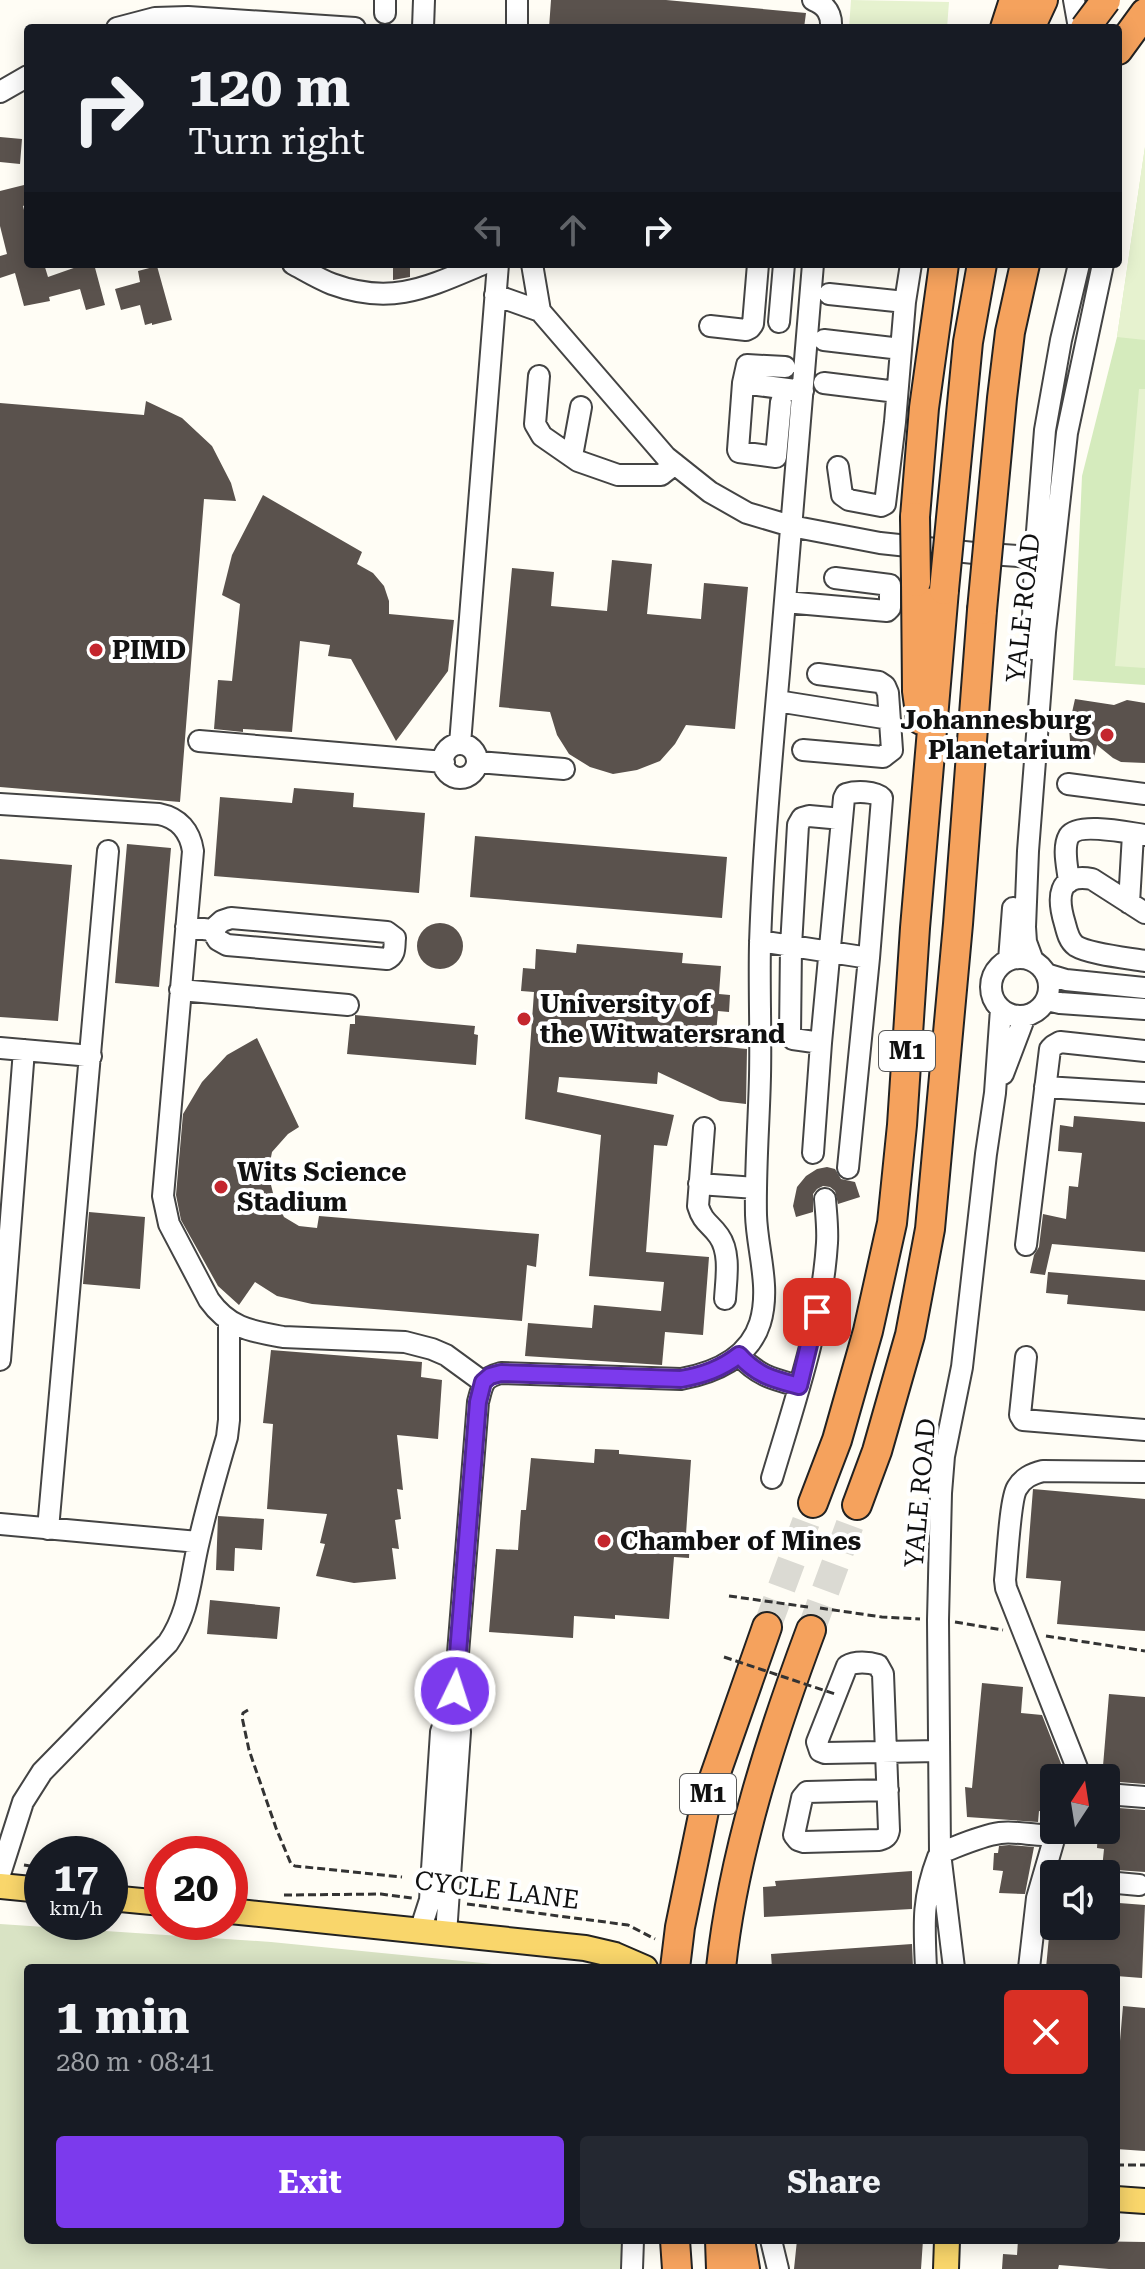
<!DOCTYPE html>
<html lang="en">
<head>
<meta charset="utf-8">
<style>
	body { margin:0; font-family:"Roboto Serif",serif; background:#242831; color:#f1f3f6; height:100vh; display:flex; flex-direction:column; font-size:30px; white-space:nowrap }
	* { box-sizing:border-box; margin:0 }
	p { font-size:26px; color:#9ea1a6 }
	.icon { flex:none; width:44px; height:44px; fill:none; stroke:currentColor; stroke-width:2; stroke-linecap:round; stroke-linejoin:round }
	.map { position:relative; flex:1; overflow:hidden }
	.details { position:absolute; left:24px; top:1964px; width:1096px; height:280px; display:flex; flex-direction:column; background:#171b24; border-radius:8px; box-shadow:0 4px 20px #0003 }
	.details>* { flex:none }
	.guide { position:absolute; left:24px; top:24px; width:1098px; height:244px; border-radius:8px; box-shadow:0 4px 20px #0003; background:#171b24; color:#f1f3f6; overflow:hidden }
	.needle { width:52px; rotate:12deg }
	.controls { position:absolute; left:1040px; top:1764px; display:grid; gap:16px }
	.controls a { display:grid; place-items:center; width:80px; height:80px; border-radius:8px; background:#171b24; box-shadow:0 4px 20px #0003; font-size:40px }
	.speed { position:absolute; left:24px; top:1836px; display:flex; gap:16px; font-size:40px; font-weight:700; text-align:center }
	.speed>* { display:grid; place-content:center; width:104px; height:104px; border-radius:50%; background:#171b24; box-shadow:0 4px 20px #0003; line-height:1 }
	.speed small { font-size:20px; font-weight:400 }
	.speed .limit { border:12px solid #d22; background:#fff; color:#111 }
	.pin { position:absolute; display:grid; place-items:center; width:68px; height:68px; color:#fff; margin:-34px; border-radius:16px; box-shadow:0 4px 12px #0006 }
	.me { position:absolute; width:88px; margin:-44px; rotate:4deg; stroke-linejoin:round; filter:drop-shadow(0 0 6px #0008) }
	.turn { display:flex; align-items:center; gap:28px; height:168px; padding:0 32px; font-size:36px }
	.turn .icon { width:104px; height:104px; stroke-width:2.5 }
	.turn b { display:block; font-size:56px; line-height:68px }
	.lanes { display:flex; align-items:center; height:76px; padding:0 32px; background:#0003; justify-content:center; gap:40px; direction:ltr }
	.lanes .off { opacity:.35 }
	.round { display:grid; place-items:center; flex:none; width:84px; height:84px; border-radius:8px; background:#242831 }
	.summary { display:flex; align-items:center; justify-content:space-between; height:136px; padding:0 32px }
	h1 { font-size:48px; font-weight:700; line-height:60px }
	.cta { display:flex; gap:16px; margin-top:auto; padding:16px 32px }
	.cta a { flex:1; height:92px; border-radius:8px; background:#7c3aed; color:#fff; font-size:32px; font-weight:700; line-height:92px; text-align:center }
	.cta a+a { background:#242831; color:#f1f3f6 }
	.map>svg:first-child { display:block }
	.green { fill:#d5ebbd }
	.cemetery { fill:#d9e3c4 }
	.pitch { fill:#e6f2cf }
	.building { fill:#5a524d }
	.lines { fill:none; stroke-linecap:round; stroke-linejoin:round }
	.highway-tunnel { stroke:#dbdad3; stroke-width:28; stroke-dasharray:28 14; stroke-linecap:butt }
	.minor-casing { stroke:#444; stroke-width:24 }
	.major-casing { stroke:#222; stroke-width:28 }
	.highway-casing { stroke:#222; stroke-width:32 }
	.path { stroke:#333; stroke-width:3; stroke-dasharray:8 4; stroke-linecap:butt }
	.minor { stroke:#fff; stroke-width:20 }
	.major { stroke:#f9d66b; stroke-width:24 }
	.highway { stroke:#f5a25d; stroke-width:28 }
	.highway-bridge-casing { stroke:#222; stroke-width:32; stroke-linecap:butt }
	.path-bridge { stroke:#333; stroke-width:3; stroke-dasharray:8 4; stroke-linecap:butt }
	.highway-bridge { stroke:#f5a25d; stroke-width:28 }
	.route-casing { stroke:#51269a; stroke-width:20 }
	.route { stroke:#7c3aed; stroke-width:14 }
	.poi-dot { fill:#c4262e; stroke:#fff; stroke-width:3 }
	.labels { text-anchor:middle; stroke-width:8; stroke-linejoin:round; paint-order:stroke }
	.shield { fill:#fff; stroke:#585858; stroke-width:2 }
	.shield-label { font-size:24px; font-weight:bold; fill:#111 }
	.street-label { font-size:26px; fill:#111; stroke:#fff }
	.poi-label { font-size:26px; font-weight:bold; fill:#111; stroke:#fff; text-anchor:start }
</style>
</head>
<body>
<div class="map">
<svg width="1145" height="2269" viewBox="0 0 1145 2269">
	<rect width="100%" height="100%" fill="#fffdf5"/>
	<path class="green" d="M1145,147V685L1073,680L1082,476L1117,337Z"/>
	<path class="cemetery" d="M0,1924L271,1942L532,1968H28V2240H622L620,2269H0Z"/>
	<path class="pitch" d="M851,0L949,2L947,28H849Z
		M1145,147V340L1117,337Z
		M1139,389H1145V668L1115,666Z"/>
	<path class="building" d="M551,0H666L806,13L804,28H549Z
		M0,137L22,139L20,164L0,162Z
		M24,185L28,199V204L23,206L28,226V264H44L48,277L85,264H94L105,305L86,310L80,289L49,297L50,301L24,306L15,273L0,278V256L7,254L0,226V191Z
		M393,264H410V277L393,280Z
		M157,266L172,320L152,325V323L145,325L140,305L121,310L115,289L140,282L138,271Z
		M146,401L182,418L212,446L231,483L236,501L204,499L180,802L0,787V403L144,415Z
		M263,495L362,552L357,564L373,573L384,586L389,601V614L454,620L448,671L396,741L351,659L328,656L330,645L300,641L292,732L243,729V732L214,729L218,680L232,681L240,604L222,595L232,555Z
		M612,560L652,564L647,614L701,619L704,583L748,587L735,729L686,725L675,744L660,761L637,770L613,774L590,767L569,754L557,735L550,712L499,707L512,568L554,572L551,606L607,611Z
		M1075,699L1114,705L1127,700L1145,703V763L1121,762L1113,758L1097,745L1094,758L1071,755L1069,726Z
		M294,788L354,793L353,807L425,813L419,893L214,876L220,797L292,803Z
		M475,836L727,857L722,918L470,897Z
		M127,844L171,848L159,987L115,983Z
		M0,859L72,865L58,1021L0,1017Z
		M417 946a23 23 0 1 1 46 0a23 23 0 1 1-46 0Z
		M577,944L683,953L682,963L721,966L719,994L730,995L729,1012L718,1011L715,1046L747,1049L746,1104L720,1101L658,1072L657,1084L559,1077L557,1092L674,1115L667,1146L654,1145L646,1252L709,1257L703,1335L665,1332L662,1365L525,1356L528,1323L592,1328L594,1305L661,1311L664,1282L589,1276L601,1135L525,1119L534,992L521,991L523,968L535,969L536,949L576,953Z
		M355,1015L475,1026L474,1034L478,1035L476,1065L347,1054L350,1024H355Z
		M257,1038L299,1127L288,1134L272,1152L268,1173L274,1197L284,1217L299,1226L317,1228L319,1216L539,1234L536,1267L527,1265L522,1321L312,1304L277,1296L255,1282L239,1305L218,1286L181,1220L176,1195L183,1114L202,1082L227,1055Z
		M1074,1116L1145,1122V1252L1052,1244L1045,1275L1030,1273L1034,1255L1039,1247L1043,1214L1066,1219L1069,1186L1078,1187L1082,1153L1058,1151L1060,1125L1073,1127Z
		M827,1167L835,1169L841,1179L855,1182L860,1197L838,1204L835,1191L830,1187L823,1186L817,1189L813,1194V1212L796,1217L793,1206L797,1187L806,1176L817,1169Z
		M89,1212L145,1217L140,1289L83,1284Z
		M1048,1272L1145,1280V1311L1067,1304L1068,1295L1046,1293Z
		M271,1350L422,1362L421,1377L442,1380L438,1439L397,1435L403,1490L397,1489L401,1519L395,1520L399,1549L392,1548L396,1579L354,1583L316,1576L325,1544L320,1543L327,1514L267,1509L273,1424L263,1423Z
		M595,1449L619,1450V1454L691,1460L686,1534H690L689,1558L674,1557L669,1619L615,1615V1619L574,1616L573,1638L489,1632L496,1549L518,1550L521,1510H526L531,1458L594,1463Z
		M1033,1489L1145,1499V1631L1057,1624L1061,1581L1026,1578Z
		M218,1516L264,1519L262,1550L235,1548L234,1571L216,1570Z
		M210,1600L280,1607L277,1639L207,1634Z
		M982,1683L1023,1687L1021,1713L1042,1715L1062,1766L1061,1778H1054V1813L1039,1811L1038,1822L967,1817L965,1787L972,1788Z
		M1109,1694L1145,1697V1784L1106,1781V1778H1102Z
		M1106,1807L1145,1810V1872L1102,1869L1104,1849L1097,1848L1098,1830H1106Z
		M1009,1845L1034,1847L1025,1894L999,1893L1003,1871L993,1870L994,1853H998L999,1846Z
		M912,1871V1909L764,1917L763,1887L776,1886L775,1881Z
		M1106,1902L1145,1905L1142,1978L1116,1976V1968H1046L1050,1926H1106Z
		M912,1944L913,1968H772L771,1954Z
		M1123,2006L1145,2008V2151L1116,2149V2040L1120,2041Z
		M797,2240H923L921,2269H794Z
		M1018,2240L1145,2242V2269H1109L1059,2265L1058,2269H1002L1003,2254L1017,2255Z"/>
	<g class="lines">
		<path class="highway-tunnel" d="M767,1627L813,1503
			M811,1630L857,1505"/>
		<g class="minor-casing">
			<path id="minor" d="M813,0C826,5 832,14 831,28
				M1074,0L1079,28
				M385,13V0
				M117,28L155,18L188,17L355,28
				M423,28L424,0
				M517,28V0
				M0,92L28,76
				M293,264C306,271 319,279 332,284C392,306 428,287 483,264
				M532,264L540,311L666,457L710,492L747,513L791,526L880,543L974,553L1047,558
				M829,294L905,302
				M495,295L540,311
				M779,322L784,264
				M710,326L746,330L750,328L753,324L758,264
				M824,340L901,349
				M539,376L535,424L542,436L578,461L618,475H661L675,464
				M743,383L803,391
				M824,383L897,392
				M781,402L776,457L739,452L738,450L743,383L747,365L785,367
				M572,456L581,407
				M838,467L842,495L849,500L881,506L885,504L895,422L905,302L911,264
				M785,602L887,611L890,608V585L835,578
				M1032,649L1035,557L1045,430L1061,340L1079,264
				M777,701L890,719
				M199,741L444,762
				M460,744L498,264
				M443 761a17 17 0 1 1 34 0a17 17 0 1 1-34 0Z
				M803,750L883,757L892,750L888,693L885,686L879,682L818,674
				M478,762L564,769
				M1068,784L1145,794
				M0,804L159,814C179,818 190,831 193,851L163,1196L169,1224L209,1300C229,1328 250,1331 283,1337L405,1342L432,1349L446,1355L483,1382
				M1069,882C1068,869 1062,848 1069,836C1079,822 1129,833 1145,835
				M1129,903L1133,834
				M1145,913L1092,879C1057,873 1057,898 1065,924C1067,932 1069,941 1076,946C1089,954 1128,958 1145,961
				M186,927L212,930L222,921L231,918L387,932L395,938C394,947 396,955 387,959L227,945L218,940L212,930
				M760,941L869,958
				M991 987a29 29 0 1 1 58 0a29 29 0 1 1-58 0Z
				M1009,960L1013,908
				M1033,961L1026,942L1025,927L1028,851L1045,632L1067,433L1103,264
				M1046,974L1066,980L1145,988
				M180,990L348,1005
				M1047,1000L1060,1003L1145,1009
				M821,1043L793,1039L790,1035L791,946L798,825L802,818L809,816L842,819
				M0,1048L91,1056
				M1003,1074L1025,1016
				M1045,1087L1145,1093
				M704,1128L698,1206C703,1223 710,1223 719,1236C731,1253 726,1280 725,1299
				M813,1153L821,1043L844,798L846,794C856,791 875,791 882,798L869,958L848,1168
				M699,1184L756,1188
				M1026,1245L1050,1049L1053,1046L1060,1042L1145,1051
				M739,1355C758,1376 773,1379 799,1386
				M1026,1357L1020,1415L1023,1420L1145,1430
				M0,1360L24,1050
				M772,1478C795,1401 822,1323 827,1243C828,1228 826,1213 825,1199
				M0,1524L198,1542
				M48,1529L108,851
				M1081,1778L1006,1588L1005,1580C1007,1563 1010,1499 1017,1488C1023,1478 1031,1474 1043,1471L1145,1472
				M888,1790L807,1792L802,1798L794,1835L798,1840L804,1842L879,1840C886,1838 888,1836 889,1830L883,1674L878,1665C869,1662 855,1661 847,1666L817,1742L820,1751L825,1753C863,1752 901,1752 939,1751
				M1106,1794L1145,1797
				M940,1853C959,1846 979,1836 1000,1833C1023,1830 1047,1841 1069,1830
				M0,1874L23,1802L42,1772L168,1643C190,1611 190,1578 199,1541C207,1506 217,1471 227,1437L229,1420V1322
				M1106,1882L1139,1885
				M420,1931L430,1900L441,1732L454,1695
				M446,1934L460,1732L455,1691L478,1402C483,1384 482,1378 501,1373L681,1379C714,1373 749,1358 760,1323C771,1287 757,1250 756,1215C755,1169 759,1122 760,1076C761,1032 759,988 760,944C763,853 771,763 779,673C790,537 802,400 813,264
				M926,1968C924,1924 922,1899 938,1857
				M954,1968L940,1853L938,1620L941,1493L944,1456L962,1367L986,1154L995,1093L1001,1009
				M1029,1968L1037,1898L1055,1836
				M771,2240L778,2269
				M632,2269L633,2240"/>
		</g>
		<g class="major-casing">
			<path id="major" d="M0,1886L42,1890
				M110,1898L162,1903
				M230,1911L585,1948L615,1955L645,1968
				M1116,2199L1145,2201
				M946,2269L947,2240"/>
		</g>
		<g class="highway-casing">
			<path id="highway" d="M1005,28L1014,0
				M1030,28L1043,0
				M1118,50L1145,13
				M915,517L924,408L944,264
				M916,582L917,691L921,720
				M813,1503L837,1440L868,1331L892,1223L902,1125L915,928L944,590
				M857,1505L877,1451L910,1335L930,1229L958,924L982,610
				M675,1968L680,1927L706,1801L767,1627
				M721,1968C733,1855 771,1737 811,1630
				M675,2240L677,2269
				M720,2240L721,2269
				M740,2240L745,2269"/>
		</g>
		<path class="path" d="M729,1596L808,1607
			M820,1608L882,1617L920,1619
			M955,1622L1003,1630
			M1046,1636L1145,1651
			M248,1710L243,1713L242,1717L249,1750L276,1828L291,1864L295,1866L402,1877
			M24,1865L42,1868
			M284,1895L381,1894L412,1898
			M467,1904L628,1925L655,1939
			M1116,2165H1145"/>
		<use href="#minor" class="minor"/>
		<use href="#major" class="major"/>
		<use href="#highway" class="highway"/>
		<g class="highway-bridge-casing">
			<path id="highway-bridge" d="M1085,28L1106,0
				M915,517L916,582
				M944,590L968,342L982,264
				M982,610L1002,398L1010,332L1025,264"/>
		</g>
		<path class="path-bridge" d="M724,1657L835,1694"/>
		<use href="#highway-bridge" class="highway-bridge"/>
	</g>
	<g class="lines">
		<g class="route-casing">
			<path id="route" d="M455,1691L478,1402L483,1382L490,1376L501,1373L681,1379C703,1375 721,1369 739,1355C758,1376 773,1379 799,1386L817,1312"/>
		</g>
		<use href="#route" class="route"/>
	</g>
	<g class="poi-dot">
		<circle cx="96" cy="650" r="8"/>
		<circle cx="1107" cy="735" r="8"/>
		<circle cx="524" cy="1019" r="8"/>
		<circle cx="221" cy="1187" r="8"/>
		<circle cx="604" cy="1541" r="8"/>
	</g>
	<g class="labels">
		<g class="shield">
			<rect x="879" y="1031" width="56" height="40" rx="6"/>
			<rect x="680" y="1774" width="56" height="40" rx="6"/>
		</g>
		<g class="shield-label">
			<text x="907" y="1059">M1</text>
			<text x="708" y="1802">M1</text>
		</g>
		<g class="street-label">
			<text transform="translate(1023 608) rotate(-84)" y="9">YALE ROAD</text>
			<text transform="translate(920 1493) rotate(-85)" y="9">YALE ROAD</text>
			<text transform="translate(497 1890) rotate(7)" y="9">CYCLE LANE</text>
		</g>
		<g class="poi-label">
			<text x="112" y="659">PIMD</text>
			<text x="1091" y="729" text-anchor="end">Johannesburg<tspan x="1091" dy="30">Planetarium</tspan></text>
			<text x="540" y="1013">University of<tspan x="540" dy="30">the Witwatersrand</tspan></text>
			<text x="237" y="1181">Wits Science<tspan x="237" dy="30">Stadium</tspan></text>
			<text x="620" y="1550">Chamber of Mines</text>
		</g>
	</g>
</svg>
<div class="controls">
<a><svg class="needle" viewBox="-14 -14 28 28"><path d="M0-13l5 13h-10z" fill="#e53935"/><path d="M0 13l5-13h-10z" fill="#9ea1a6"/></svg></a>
<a><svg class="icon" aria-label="sound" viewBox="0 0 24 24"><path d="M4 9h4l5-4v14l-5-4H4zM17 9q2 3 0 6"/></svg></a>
</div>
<div class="speed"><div>17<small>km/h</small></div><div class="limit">20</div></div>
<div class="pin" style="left:817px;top:1312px;background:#d93025"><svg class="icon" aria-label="arrive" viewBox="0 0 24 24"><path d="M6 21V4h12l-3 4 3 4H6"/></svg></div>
<svg class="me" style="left:455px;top:1691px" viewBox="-20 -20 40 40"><circle r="17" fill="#7c3aed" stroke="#fff" stroke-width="3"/><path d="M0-11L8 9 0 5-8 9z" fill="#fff"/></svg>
<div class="guide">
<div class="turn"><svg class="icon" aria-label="right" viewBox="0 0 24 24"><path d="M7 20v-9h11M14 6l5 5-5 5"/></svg><div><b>120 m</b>Turn right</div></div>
<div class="lanes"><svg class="icon off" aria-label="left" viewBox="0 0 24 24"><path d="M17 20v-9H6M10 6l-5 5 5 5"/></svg><svg class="icon off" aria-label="ahead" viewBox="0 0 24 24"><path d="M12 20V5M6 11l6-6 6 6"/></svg><svg class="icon" aria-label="right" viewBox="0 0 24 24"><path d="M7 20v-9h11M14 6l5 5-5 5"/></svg></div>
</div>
<section class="details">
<div class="summary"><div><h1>1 min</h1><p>280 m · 08:41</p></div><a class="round" style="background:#d93025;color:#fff"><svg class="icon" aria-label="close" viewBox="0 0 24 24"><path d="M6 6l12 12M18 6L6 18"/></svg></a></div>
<div class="cta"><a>Exit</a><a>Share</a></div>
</section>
</div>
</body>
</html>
